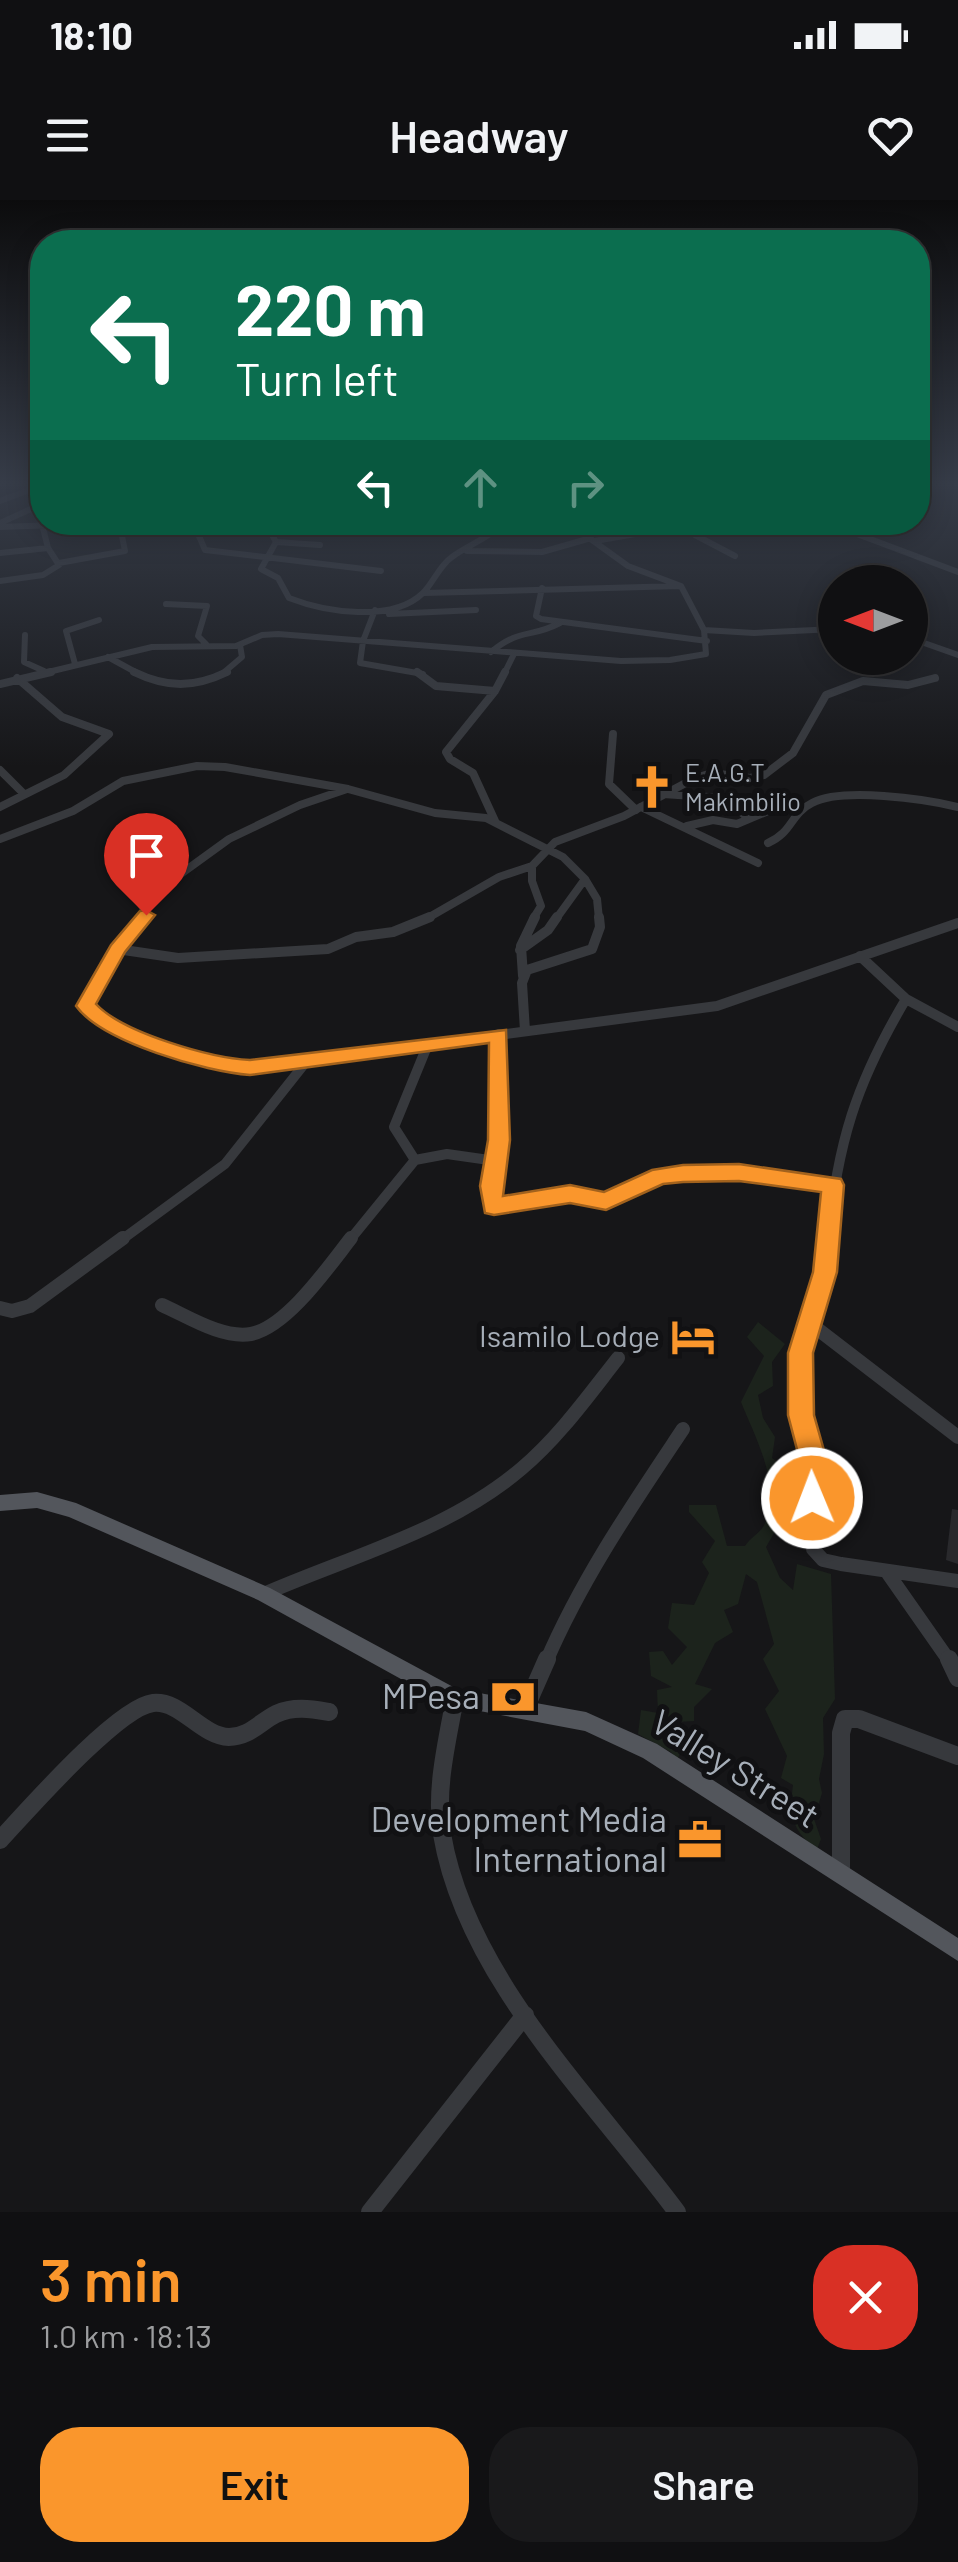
<!DOCTYPE html>
<html lang="en">
<head>
<meta charset="utf-8">
<style>
	body { margin:0; font-family:Barlow,sans-serif; background:#19191b; color:#f1f3f6; height:100vh; display:flex; flex-direction:column; font-size:38px; white-space:nowrap }
	* { box-sizing:border-box; margin:0 }
	p { font-size:32px; color:#9c9d9f }
	.icon { flex:none; width:55px; height:55px; fill:none; stroke:currentColor; stroke-width:2; stroke-linecap:round; stroke-linejoin:round }
	.map { position:relative; height:2012px; overflow:hidden }
	.side { display:flex; flex-direction:column; background:#101012; flex:1 }
	.side>* { flex:none }
	.banner { position:absolute; left:30px; top:30px; width:900px; height:305px; border-radius:40px; box-shadow:0 5px 25px #0003,0 0 0 2px #303032; background:#0b6e4f; color:#fff; overflow:hidden }
	.needle { width:65px; rotate:270deg }
	.buttons { position:absolute; left:818px; top:365px; display:grid; gap:20px }
	.buttons a { display:grid; place-items:center; width:110px; height:110px; border-radius:50%; background:#101012; box-shadow:0 5px 25px #0003,0 0 0 2px #303032; font-size:50px }
	.pin { position:absolute; display:grid; place-items:center; width:85px; height:85px; color:#fff; margin:-102px -42px; border-radius:50% 50% 50% 0; rotate:-45deg; box-shadow:0 0 10px #0007 }
	.pin .icon { rotate:45deg }
	.me { position:absolute; width:110px; margin:-55px; rotate:359deg; stroke-linejoin:round; filter:drop-shadow(0 0 8px #0008) }
	.turn { display:flex; align-items:center; gap:35px; height:210px; padding:0 40px; font-size:45px }
	.turn .icon { width:130px; height:130px; stroke-width:2.5 }
	.turn b { display:block; font-size:70px; line-height:85px }
	.lanes { display:flex; align-items:center; height:95px; padding:0 40px; background:#0003; justify-content:center; gap:50px; direction:ltr }
	.lanes .off { opacity:.35 }
	.round { display:grid; place-items:center; flex:none; width:105px; height:105px; border-radius:40px; background:#19191b }
	.overview { display:flex; align-items:center; justify-content:space-between; height:170px; padding:0 40px }
	h1 { font-size:60px; font-weight:600; line-height:75px; color:#fa962c }
	.primary-button { display:flex; gap:20px; margin-top:auto; padding:20px 40px }
	.primary-button a { flex:1; height:115px; border-radius:40px; background:#fa962c; color:#111; font-size:40px; font-weight:600; line-height:115px; text-align:center }
	.primary-button a+a { background:#19191b; color:#f1f3f6 }
	.status { display:flex; justify-content:space-between; align-items:center; height:70px; padding:0 50px; background:#101012; direction:ltr }
	.status svg { height:28px; fill:currentColor }
	header { display:flex; justify-content:space-between; align-items:center; height:130px; padding:0 40px; background:#101012; font-size:45px; font-weight:600 }
	.map>svg:first-child { display:block }
	.green { fill:#1c231c }
	.building { fill:#29292c }
	.lines { fill:none; stroke-linecap:round; stroke-linejoin:round }
	.minor-far4 { stroke:#37393d; stroke-width:6 }
	.minor-far3 { stroke:#37393d; stroke-width:8 }
	.minor-far2 { stroke:#37393d; stroke-width:10 }
	.minor-far1 { stroke:#37393d; stroke-width:14 }
	.minor { stroke:#37393d; stroke-width:18 }
	.major { fill:#53565c; fill-rule:evenodd }
	.route { fill:#fa962c; stroke:#a2621d; stroke-width:2.5 }
	.labels { text-anchor:middle; stroke-width:10; stroke-linejoin:round; paint-order:stroke }
	.far-poi-label { font-size:25px; fill:#a7afb9; stroke:#111113; text-anchor:start }
	.poi-label { font-size:30px; fill:#a7afb9; stroke:#111113; text-anchor:end }
	.near-poi-label { font-size:35px; fill:#a7afb9; stroke:#111113; text-anchor:end }
	.near-street-label { font-size:35px; fill:#a7afb9; stroke:#111113 }
</style>
</head>
<body>
<div class="status"><b>18:10</b><svg viewBox="0 0 49 12"><path d="M0 12V9h3v3zM5 12V6h3v6zM10 12V3h3v9zM15 12V0h3v12zM26 1h20v11H26zM47 4h2v5h-2z"/></svg></div>
<header><svg class="icon" aria-label="menu" viewBox="0 0 24 24"><path d="M4 6h16M4 12h16M4 18h16"/></svg>Headway<svg class="icon" aria-label="heart" viewBox="0 0 24 24"><path d="M12 20l-8-8c-3-5 5-10 8-4 3-6 11-1 8 4z"/></svg></header>
<div class="map">
<svg width="958" height="2012" viewBox="0 0 958 2012">
	<rect width="100%" height="100%" fill="#161618"/>
	<path class="green" d="M758,1122L785,1144L772,1162L773,1186L758,1195L763,1218L775,1237L772,1258L786,1268L784,1285L791,1304L766,1347L780,1378L793,1390L797,1364L831,1374L835,1499L823,1518L824,1554L819,1579L822,1593L814,1619L821,1639L817,1649C792,1632 789,1614 793,1585L781,1578L787,1556L765,1509L779,1491L763,1459L774,1444L757,1382L746,1374L738,1404L724,1410L733,1432L715,1443L695,1484L712,1489L694,1507V1521L677,1522L688,1537L677,1560L671,1552L638,1534L641,1510L658,1513L657,1490L672,1487L651,1476L649,1452L663,1451L672,1465L687,1447L668,1428L672,1403L694,1405L709,1373L702,1362L715,1341L689,1312V1305H716L727,1346H745C751,1337 762,1332 765,1323C782,1285 755,1237 741,1202L764,1156L747,1137Z"/>
	<path class="building" d="M952,1309L958,1310V1364L946,1360Z"/>
	<g class="lines">
		<path class="minor-far4" d="M0,301L40,286
			M193,322L205,350L381,371
			M265,322L276,342L261,369L278,378L289,398C325,412 392,423 423,393C434,382 439,366 452,357C469,344 489,339 503,322
			M686,322L695,335L735,356
			M825,322L958,372
			M0,323L42,304
			M0,327L139,322
			M268,327L292,322
			M595,341L704,322
			M276,342L320,345
			M467,351L542,352L591,338
			M0,353L48,348
			M59,363L125,351L120,326
			M0,381L43,375L59,365L48,348L43,328
			M542,388L536,416L541,419L707,441
			M424,393L680,386
			M166,404L207,406L198,436L206,444
			M375,410L363,441L360,463L423,474
			M389,414L476,410
			M704,430L754,433L835,429
			M25,435L24,462L44,471
			M910,438L958,455
			M491,452C522,427 529,439 560,423
			M108,457L139,474
			M75,464L66,431L99,420
			M40,474L152,447L236,446L262,435L278,434L621,461L670,460L706,454L704,430L681,386L628,366L567,322
			M222,474L242,457L240,445
			M504,474L514,454"/>
		<path class="minor-far3" d="M134,472C167,488 194,488 227,472
			M417,472L436,486L495,491
			M0,484L51,472
			M613,534L609,584L636,610
			M0,570L23,593
			M663,594L724,598L748,618
			M0,607L64,575L109,534L62,517L17,478
			M641,607L758,663
			M495,621L473,573L450,559L446,552L495,491L505,472
			M687,626L713,620L737,624L773,609L798,611
			M0,639L73,611L123,581L197,566L225,567L348,589L435,613L486,618L563,657L585,679L597,699L599,719
			M768,643C793,632 790,614 812,603C842,587 925,599 958,607
			M129,682L147,715L143,719
			M142,702L229,639L300,605L347,589
			M426,719L499,677L532,666
			M533,719L541,706L532,681V666L555,642L624,616L695,578L712,573L750,578L764,575L793,553L826,495L863,481L908,485L935,478
			M556,719L585,679"/>
		<path class="minor-far2" d="M145,717C127,738 85,783 88,811L122,831L165,849L250,868L717,806L958,723
			M117,749L178,758L328,749L356,737L393,732L430,717
			M520,750L548,730L557,717
			M860,756L906,799L958,827
			M523,776L521,746L535,717
			M525,831L522,783L527,770L592,749L600,727L599,717
			M499,834V940L491,986L494,1006L570,994L606,1002L659,976L683,974L739,973L833,985
			M415,960L394,927L428,844
			M120,1041L225,964L306,862
			M349,1041L415,960L447,954L496,961
			M828,1041C837,944 856,883 906,799"/>
		<path class="minor-far1" d="M828,1038L825,1072L801,1153V1215L814,1261L813,1349L823,1360L841,1364L958,1381
			M162,1105C187,1116 222,1139 251,1134C287,1127 329,1066 351,1038
			M0,1108L12,1111L30,1106L123,1038
			M811,1124L958,1237
			M887,1372L950,1462
			M264,1394C351,1356 448,1331 521,1269C559,1237 588,1196 618,1158
			M546,1462C582,1378 633,1304 683,1229"/>
		<path class="minor" d="M949,1459L958,1478
			M455,1498C447,1542 435,1589 442,1634C466,1777 593,1899 677,2012
			M525,1509L547,1459
			M0,1640C27,1611 118,1507 153,1503C181,1500 201,1536 229,1537C249,1537 260,1522 276,1514C294,1506 311,1509 329,1512
			M841,1674V1533L845,1519H859L958,1556
			M370,2012L525,1815"/>
		<path class="major" d="M37,1292L76,1303L270,1388L457,1489L586,1512L657,1544L958,1738V1761L643,1558L585,1531L448,1505L258,1400L69,1317L37,1308L0,1311V1295Z"/>
	</g>
	<linearGradient id="sky" x2="0" y2="1"><stop stop-color="#0c0c0d"/><stop offset="0.5" stop-color="#363c48"/><stop offset="1" stop-color="#363c48" stop-opacity="0"/></linearGradient>
	<rect width="958" height="567" fill="url(#sky)"/>
	<path class="route" d="M146,710L155,715L125,752L96,804C123,833 211,858 250,860L506,830L510,940L503,996L570,985L604,992L652,970L683,965L739,964L841,979L844,985L837,1072L813,1153L814,1215L827,1261L821,1308L812,1312L802,1308L798,1298L800,1261L788,1215V1153L813,1072L821,992L739,981L683,982L663,984L606,1010L570,1003L494,1015L485,1013L480,986L488,940L489,843L250,875C206,872 102,842 76,806L111,745L140,711Z"/>
	<defs>
		<g id="church-bare" transform="scale(3.45)"><path d="M-1.2-6h2.4v3.5h3.3v2.4h-3.3V6h-2.4V-.1h-3.3v-2.4h3.3Z" fill="#fa962c" stroke="#111113" stroke-width="2.5" paint-order="stroke"/></g>
		<g id="hotel-bare" transform="scale(3.45)"><path d="M-6-4.5h1.5V1H6V5H4.5V3h-9V5H-6ZM-4 0a1.8 1.8 0 1 1 3.6 0ZM.5 0V-2.5h3Q6-2.5 6 0Z" fill="#fa962c" stroke="#111113" stroke-width="2.5" paint-order="stroke"/></g>
		<g id="bank-bare" transform="scale(3.45)"><path d="M-6-4H6V4H-6ZM0-2.3a2.3 2.3 0 1 0 0 4.6a2.3 2.3 0 1 0 0-4.6Z" fill="#fa962c" stroke="#111113" stroke-width="2.5" paint-order="stroke"/></g>
		<g id="office-bare" transform="scale(3.45)"><path d="M-6-3h4V-5.5h4V-3h4V5H-6ZM-1-4.5V-3h2v-1.5ZM-6 0V1H6V0Z" fill="#fa962c" stroke="#111113" stroke-width="2.5" paint-order="stroke"/></g>
	</defs>
	<g fill-rule="evenodd">
		<use href="#church-bare" x="652" y="587"/>
		<use href="#hotel-bare" x="693" y="1137"/>
		<use href="#bank-bare" x="513" y="1497"/>
		<use href="#office-bare" x="700" y="1640"/>
	</g>
	<g class="labels">
		<g class="far-poi-label">
			<text x="685" y="582">E.A.G.T<tspan x="685" dy="29">Makimbilio</tspan></text>
		</g>
		<g class="poi-label">
			<text x="660" y="1147">Isamilo Lodge</text>
		</g>
		<g class="near-poi-label">
			<text x="480" y="1509">MPesa</text>
			<text x="667" y="1632">Development Media<tspan x="667" dy="40">International</tspan></text>
		</g>
		<g class="near-street-label">
			<text transform="translate(735 1569) rotate(32)" y="12">Valley Street</text>
		</g>
	</g>
</svg>
<div class="buttons">
<a><svg class="needle" viewBox="-14 -14 28 28"><path d="M0-13l5 13h-10z" fill="#e53935"/><path d="M0 13l5-13h-10z" fill="#9c9d9f"/></svg></a>
</div>
<div class="pin" style="left:146px;top:715px;background:#d93025"><svg class="icon" aria-label="arrive" viewBox="0 0 24 24"><path d="M6 21V4h12l-3 4 3 4H6"/></svg></div>
<svg class="me" style="left:812px;top:1298px" viewBox="-20 -20 40 40"><circle r="17" fill="#fa962c" stroke="#fff" stroke-width="3"/><path d="M0-11L8 9 0 5-8 9z" fill="#fff"/></svg>
<div class="banner">
<div class="turn"><svg class="icon" aria-label="left" viewBox="0 0 24 24"><path d="M17 20v-9H6M10 6l-5 5 5 5"/></svg><div><b>220 m</b>Turn left</div></div>
<div class="lanes"><svg class="icon" aria-label="left" viewBox="0 0 24 24"><path d="M17 20v-9H6M10 6l-5 5 5 5"/></svg><svg class="icon off" aria-label="ahead" viewBox="0 0 24 24"><path d="M12 20V5M6 11l6-6 6 6"/></svg><svg class="icon off" aria-label="right" viewBox="0 0 24 24"><path d="M7 20v-9h11M14 6l5 5-5 5"/></svg></div>
</div>
</div>
<section class="side">
<div class="overview"><div><h1>3 min</h1><p>1.0 km · 18:13</p></div><a class="round" style="background:#d93025;color:#fff"><svg class="icon" aria-label="close" viewBox="0 0 24 24"><path d="M6 6l12 12M18 6L6 18"/></svg></a></div>
<div class="primary-button"><a>Exit</a><a>Share</a></div>
</section>
</body>
</html>
